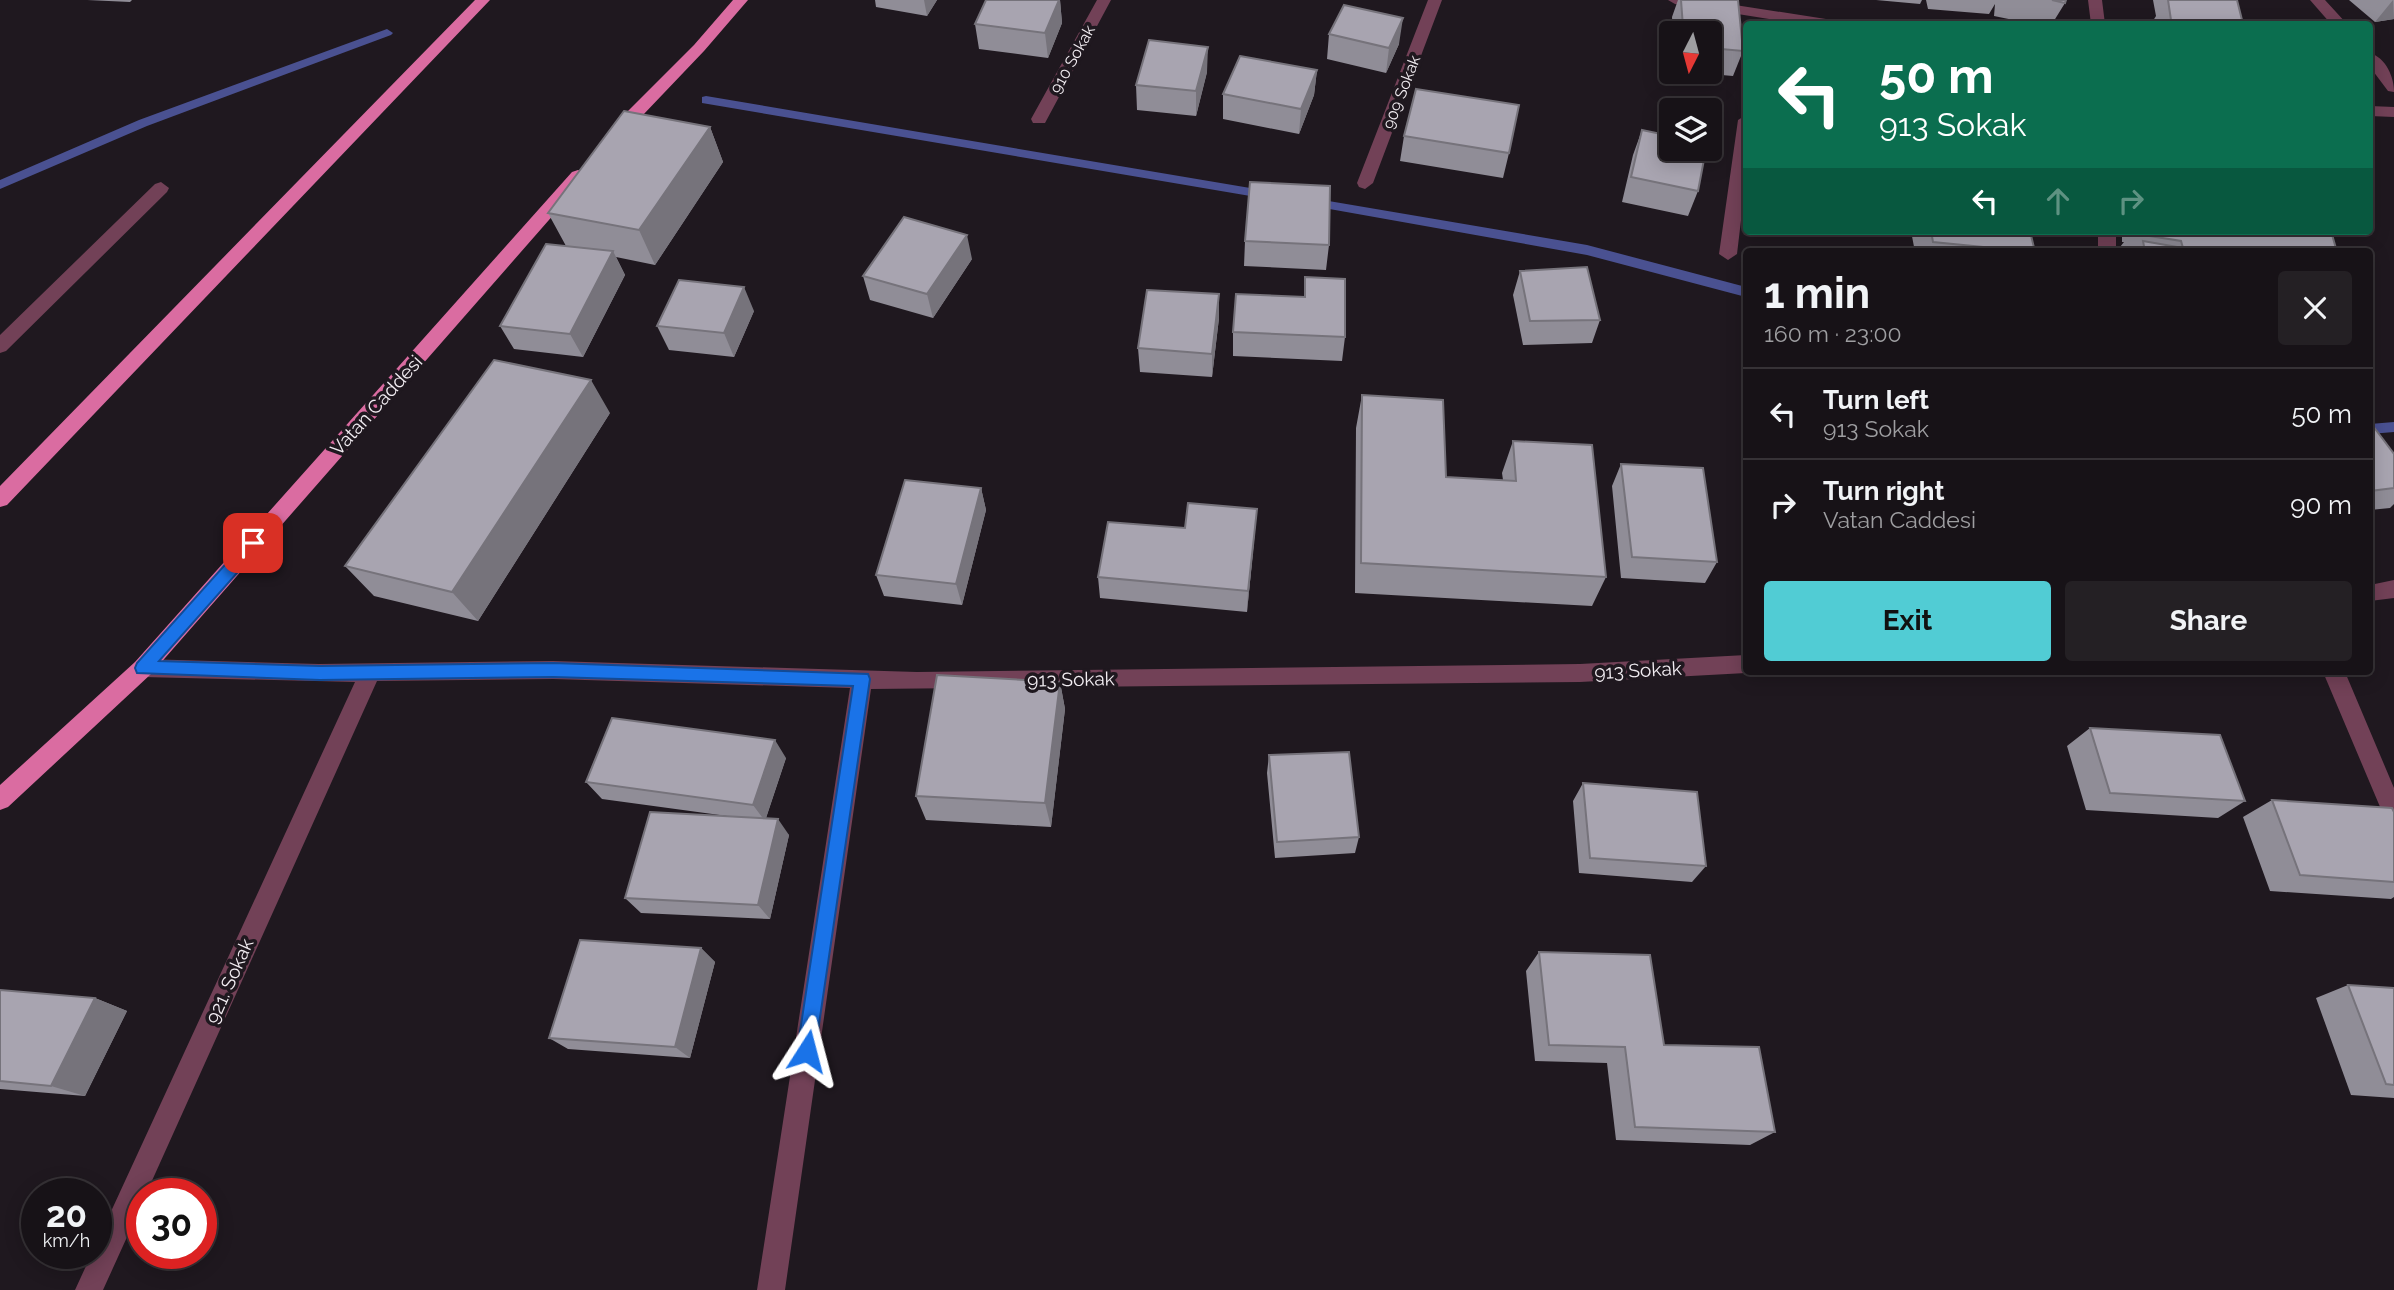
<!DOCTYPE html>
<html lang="en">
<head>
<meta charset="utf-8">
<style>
	body { margin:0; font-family:Raleway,sans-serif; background:#242024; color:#f1f3f6; height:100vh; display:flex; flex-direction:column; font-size:26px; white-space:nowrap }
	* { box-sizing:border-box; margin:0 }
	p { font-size:23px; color:#9e9ea1 }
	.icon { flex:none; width:38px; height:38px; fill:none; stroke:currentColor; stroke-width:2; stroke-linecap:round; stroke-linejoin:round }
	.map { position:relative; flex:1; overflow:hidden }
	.details { position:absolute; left:1743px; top:248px; width:630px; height:427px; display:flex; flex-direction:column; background:#171217; border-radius:7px; box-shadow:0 4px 18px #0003,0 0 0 2px #363236 }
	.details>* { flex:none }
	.banner { position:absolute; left:1743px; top:21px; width:630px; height:214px; border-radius:7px; box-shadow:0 4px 18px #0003,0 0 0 2px #363236; background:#0b6e4f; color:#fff; overflow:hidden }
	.needle { width:46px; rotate:186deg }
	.buttons { position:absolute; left:1659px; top:21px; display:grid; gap:14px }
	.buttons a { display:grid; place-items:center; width:63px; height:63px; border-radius:7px; background:#171217; box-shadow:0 4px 18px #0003,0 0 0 2px #363236; font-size:35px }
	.speed { position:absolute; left:21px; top:1178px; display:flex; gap:14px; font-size:35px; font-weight:700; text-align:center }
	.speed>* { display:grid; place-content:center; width:91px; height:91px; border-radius:50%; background:#171217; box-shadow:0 4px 18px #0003,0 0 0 2px #363236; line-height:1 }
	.speed small { font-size:18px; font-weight:400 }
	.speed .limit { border:10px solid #d22; background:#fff; color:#111 }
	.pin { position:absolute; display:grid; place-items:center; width:60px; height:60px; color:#fff; margin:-30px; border-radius:14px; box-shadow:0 4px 10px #0006 }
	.me { position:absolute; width:77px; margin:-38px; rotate:9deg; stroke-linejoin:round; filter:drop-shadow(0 0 5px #0008) }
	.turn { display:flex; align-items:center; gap:24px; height:147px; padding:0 21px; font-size:32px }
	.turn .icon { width:91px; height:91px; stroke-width:2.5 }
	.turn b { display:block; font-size:49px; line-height:60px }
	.lanes { display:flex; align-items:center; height:66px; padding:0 21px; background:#0003; justify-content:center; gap:35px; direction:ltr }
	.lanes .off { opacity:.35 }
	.round { display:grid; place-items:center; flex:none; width:74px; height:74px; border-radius:7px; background:#242024 }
	.summary { display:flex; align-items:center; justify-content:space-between; height:119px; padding:0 21px }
	h1 { font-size:42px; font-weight:700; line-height:52px }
	.action { display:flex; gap:14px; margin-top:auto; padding:14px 21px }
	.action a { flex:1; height:80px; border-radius:7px; background:#51ccd4; color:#111; font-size:28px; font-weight:700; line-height:80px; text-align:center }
	.action a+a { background:#242024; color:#f1f3f6 }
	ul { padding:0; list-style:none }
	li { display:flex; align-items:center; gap:21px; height:91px; padding:0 21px; border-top:2px solid #363236 }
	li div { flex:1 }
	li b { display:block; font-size:26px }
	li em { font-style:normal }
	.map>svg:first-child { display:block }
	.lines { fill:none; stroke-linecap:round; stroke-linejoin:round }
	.stream { fill:#4a5191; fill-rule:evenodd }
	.minor { fill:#724157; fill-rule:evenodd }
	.trunk { fill:#da6ca1; fill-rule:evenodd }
	.wall { fill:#908d97 }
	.shaded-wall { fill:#76737b }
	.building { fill:#a8a4b0; stroke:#76737b; stroke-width:2 }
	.route { fill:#1a73e8; stroke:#114b97; stroke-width:2 }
	.labels { text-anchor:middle; stroke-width:7; stroke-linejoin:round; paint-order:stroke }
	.far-street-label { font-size:16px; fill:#f2edf2; stroke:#1f181f }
	.street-label { font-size:19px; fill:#f2edf2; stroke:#1f181f }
</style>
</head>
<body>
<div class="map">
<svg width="2394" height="1290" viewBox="0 0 2394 1290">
	<rect width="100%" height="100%" fill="#1f181f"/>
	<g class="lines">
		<path class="stream" d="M387,29L393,33L391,35L147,126L0,189V180L139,120Z
			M706,96L1268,191L1274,195L1268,199L702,103V97Z
			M1311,198L1587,245L1746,287V297L1587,255L1307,205V199Z
			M2394,422V432L2370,434V424Z"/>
		<path class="minor" d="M1097,0H1111L1045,123H1033L1031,119Z
			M1428,0H1442L1373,183L1365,189L1359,187L1357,183Z
			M1668,0H1703L1826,19L1834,24H1800L1675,4Z
			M2088,0H2102L2105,24H2091Z
			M2310,0H2325L2347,24H2331Z
			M2370,53C2386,58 2394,77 2394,92L2388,91L2370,67Z
			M2370,106L2394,107V117L2370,116Z
			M1746,115V178L1737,254L1728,260L1719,254L1738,120Z
			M161,182L169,188L167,192L6,351L0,353V335L155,184Z
			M2098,231H2116V252H2098Z
			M2394,580V598L2370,601V585Z
			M1746,655V672H1749L1746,673L1580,682L871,689L785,1290H757L850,688L553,679L377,681L146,1194H142V1204L103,1290H75L92,1253H96V1244L355,682L143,677L135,674L132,668L135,662L143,659L319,664L553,661L917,672L1580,664Z
			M2323,672H2345L2394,788V824L2386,821Z"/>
		<path class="trunk" d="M475,0H490L7,505L0,507V486Z
			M733,0H748L704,51L622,137H610L608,133L610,129L694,45Z
			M578,170L584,172L586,176L584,180L151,674L8,807L0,810V785L135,662L572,172Z"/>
	</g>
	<path class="wall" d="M87,0H132L130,2Z
		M875,0H937L927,16L876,7Z
		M986,0H1060L1062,23L1048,58L979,49L975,24Z
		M1678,0H1738L1743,51L1733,76L1687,72H1710V33H1673L1672,17Z
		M1876,0H1922L1920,4Z
		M1926,0H2066L2065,3L2052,24H2033L1994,16L1995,4L1989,14L1928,9Z
		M2153,0H2237L2243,24H2151L2156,16Z
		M2349,0H2394V19L2375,22Z
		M1329,34L1399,44L1386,73L1327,59Z
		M1671,48V70L1670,52Z
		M1317,70L1314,95L1299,134L1223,119V94Z
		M1207,72L1196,116L1137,110L1136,85Z
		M710,127L723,162L655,265L616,257L625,275L583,357L514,349L500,326L566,246L548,213Z
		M1642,130L1698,191L1688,216L1622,202L1633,155Z
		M1404,136L1509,153L1503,178L1400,161Z
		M1911,231H2030L2035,252H1915Z
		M2122,231H2331L2337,252H2116L2124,242H2122Z
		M1245,241L1329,245L1326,270L1244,266Z
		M972,259L933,318L870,300L863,276Z
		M1520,271L1600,320L1592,343L1523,345L1513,295Z
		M1305,277L1345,337L1342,361L1233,356V332L1304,297Z
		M754,311L734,357L669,350L657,326Z
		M1219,318L1212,377L1140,372L1138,348Z
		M1362,395L1446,477L1503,480L1502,473L1513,441L1606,577L1592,606L1355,593L1356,428Z
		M610,413L478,621L374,596L345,566Z
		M2370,422L2394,454V504L2390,508L2370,510Z
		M1621,464L1717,562L1705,583L1621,578L1612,486Z
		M981,488L986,510L962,605L884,596L876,575Z
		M1257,509L1247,612L1100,598L1098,577Z
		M1060,682L1065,709L1051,827L926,820L916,796Z
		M2090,728L2245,801L2218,818L2086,810L2067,746Z
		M1269,755L1359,837L1355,853L1275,858L1267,773Z
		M786,758L766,818L789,835L770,919L641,913L625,898L727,816L602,799L586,782Z
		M1583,783L1706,866L1692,882L1579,873L1573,801Z
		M2272,800L2394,812V897L2391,899L2270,891L2243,817Z
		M701,948L715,962L690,1058L568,1049L549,1038Z
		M1539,952L1664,1045L1775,1132L1750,1145L1616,1140L1607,1063L1535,1061L1526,971Z
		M2348,985L2394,988V1098L2351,1095L2316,998Z
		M0,990L95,998L127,1011L85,1096L0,1089Z"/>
	<path class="shaded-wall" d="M924,0H937L927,16Z
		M1059,0H1060L1062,23L1048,58L1045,33Z
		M2393,0L2394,19L2375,22Z
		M1403,18L1399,44L1386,73L1389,48Z
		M1208,47L1207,72L1196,116V91Z
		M1317,70L1314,95L1299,134L1301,109Z
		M710,127L723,162L655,265L639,230Z
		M967,235L972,259L933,318L927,294Z
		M613,251L625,275L583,357L570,334Z
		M744,287L754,311L734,357L724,333Z
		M1219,294V318L1212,377V354Z
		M591,380L610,413L478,621L452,592Z
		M981,488L986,510L962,605L956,584Z
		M1257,509L1255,531L1247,612L1248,591Z
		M1060,682L1065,709L1051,827L1045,803Z
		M775,740L786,758L765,821L753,805Z
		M778,819L789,835L770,919L758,905Z
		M701,948L715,962L690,1058L675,1047Z
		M95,998L127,1011L85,1096L51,1086Z"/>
	<path class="building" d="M986,0H1059L1045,33L975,24Z
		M1681,0H1738L1743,51L1710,48V33H1679V26L1683,27Z
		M2052,0H2066L2065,3Z
		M2168,0H2237L2243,24H2204L2171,20Z
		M1344,5L1403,18L1389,48L1329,34Z
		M1149,40L1208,47L1196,91L1136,85Z
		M1240,56L1317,70L1301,109L1223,94Z
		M1416,89L1519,105L1509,153L1404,136Z
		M624,111L710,127L639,230L548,213Z
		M1642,130L1671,136V149H1706L1698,191L1631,177Z
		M1250,182L1330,186L1329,245L1245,241Z
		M904,217L967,235L927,294L863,276Z
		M1931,231H2030L2035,252L1933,242Z
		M2143,231H2218L2247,235L2246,231H2331L2337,252H2145L2143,241L2183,248L2181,241L2144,235Z
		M546,244L613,251L570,334L500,326Z
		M1587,267L1600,320L1530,321L1520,271Z
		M1305,277L1345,279V337L1233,332L1236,294L1305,297Z
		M679,280L744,287L724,333L657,326Z
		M1147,290L1219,294L1212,354L1138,348Z
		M494,360L591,380L452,592L345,566Z
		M1362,395L1443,400L1446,477L1516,481L1513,441L1592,445L1606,577L1361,563Z
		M2370,422L2394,454V488L2370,491Z
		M1621,464L1703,468L1717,562L1632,557Z
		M905,480L981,488L956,584L876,575Z
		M1188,503L1257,509L1248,591L1098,577L1108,522L1185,528Z
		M937,675L1060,682L1045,803L916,796Z
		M612,718L775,740L753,805L586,782Z
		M2090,728L2220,735L2245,801L2110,793Z
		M1349,752L1359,837L1277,842L1269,755Z
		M1583,783L1697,792L1706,866L1590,858Z
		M2272,800L2392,808L2394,812V882L2300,875Z
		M650,812L778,819L758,905L625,898Z
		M580,940L701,948L675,1047L549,1038Z
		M1539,952L1650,955L1664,1045L1759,1047L1775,1132L1635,1127L1625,1047L1549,1045Z
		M2348,985L2394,988V1085L2386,1084Z
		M0,990L95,998L51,1086L0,1081Z"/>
	<path class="route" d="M253,537L259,539L261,543L259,548L159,661L320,666L553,663L868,674L870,679L814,1058L807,1060L800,1058L797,1051L853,686L553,677L320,680L137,673L135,668L137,663L248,539Z"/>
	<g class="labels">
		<g class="far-street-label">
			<text transform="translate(1072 59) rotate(-61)" y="6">910 Sokak</text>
			<text transform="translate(1401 92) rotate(-69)" y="6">909 Sokak</text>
		</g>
		<g class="street-label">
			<text transform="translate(376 405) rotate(-48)" y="7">Vatan Caddesi</text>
			<text transform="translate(1638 670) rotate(-3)" y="7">913 Sokak</text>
			<text transform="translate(1071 679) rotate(-1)" y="7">913 Sokak</text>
			<text transform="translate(229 981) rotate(-66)" y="7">921. Sokak</text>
		</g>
	</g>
</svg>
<div class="buttons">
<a><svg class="needle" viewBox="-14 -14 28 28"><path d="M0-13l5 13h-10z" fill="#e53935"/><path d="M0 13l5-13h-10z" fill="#9e9ea1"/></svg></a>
<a><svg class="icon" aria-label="layers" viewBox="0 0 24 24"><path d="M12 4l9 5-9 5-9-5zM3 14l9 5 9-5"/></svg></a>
</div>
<div class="speed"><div>20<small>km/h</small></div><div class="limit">30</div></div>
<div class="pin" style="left:253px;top:543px;background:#d93025"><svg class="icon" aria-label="arrive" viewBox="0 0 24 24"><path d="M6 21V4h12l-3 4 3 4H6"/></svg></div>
<svg class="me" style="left:807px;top:1051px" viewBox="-20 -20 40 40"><path d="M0-17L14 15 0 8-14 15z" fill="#1a73e8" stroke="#fff" stroke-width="4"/></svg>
<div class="banner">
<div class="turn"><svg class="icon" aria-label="left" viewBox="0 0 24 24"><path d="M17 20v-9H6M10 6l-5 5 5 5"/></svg><div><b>50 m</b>913 Sokak</div></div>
<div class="lanes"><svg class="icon" aria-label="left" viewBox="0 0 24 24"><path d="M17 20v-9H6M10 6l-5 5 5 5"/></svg><svg class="icon off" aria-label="ahead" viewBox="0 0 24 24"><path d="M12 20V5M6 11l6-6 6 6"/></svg><svg class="icon off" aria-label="right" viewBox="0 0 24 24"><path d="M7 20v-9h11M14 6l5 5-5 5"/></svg></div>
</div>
<section class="details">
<div class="summary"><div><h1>1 min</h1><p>160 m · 23:00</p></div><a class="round"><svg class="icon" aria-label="close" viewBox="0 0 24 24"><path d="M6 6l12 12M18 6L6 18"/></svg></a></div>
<ul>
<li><svg class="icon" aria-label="left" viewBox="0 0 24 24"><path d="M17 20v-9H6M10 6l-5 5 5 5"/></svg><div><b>Turn left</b><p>913 Sokak</p></div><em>50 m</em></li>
<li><svg class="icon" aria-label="right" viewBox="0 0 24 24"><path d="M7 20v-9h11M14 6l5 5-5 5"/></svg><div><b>Turn right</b><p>Vatan Caddesi</p></div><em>90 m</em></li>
</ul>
<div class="action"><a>Exit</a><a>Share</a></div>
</section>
</div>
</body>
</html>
